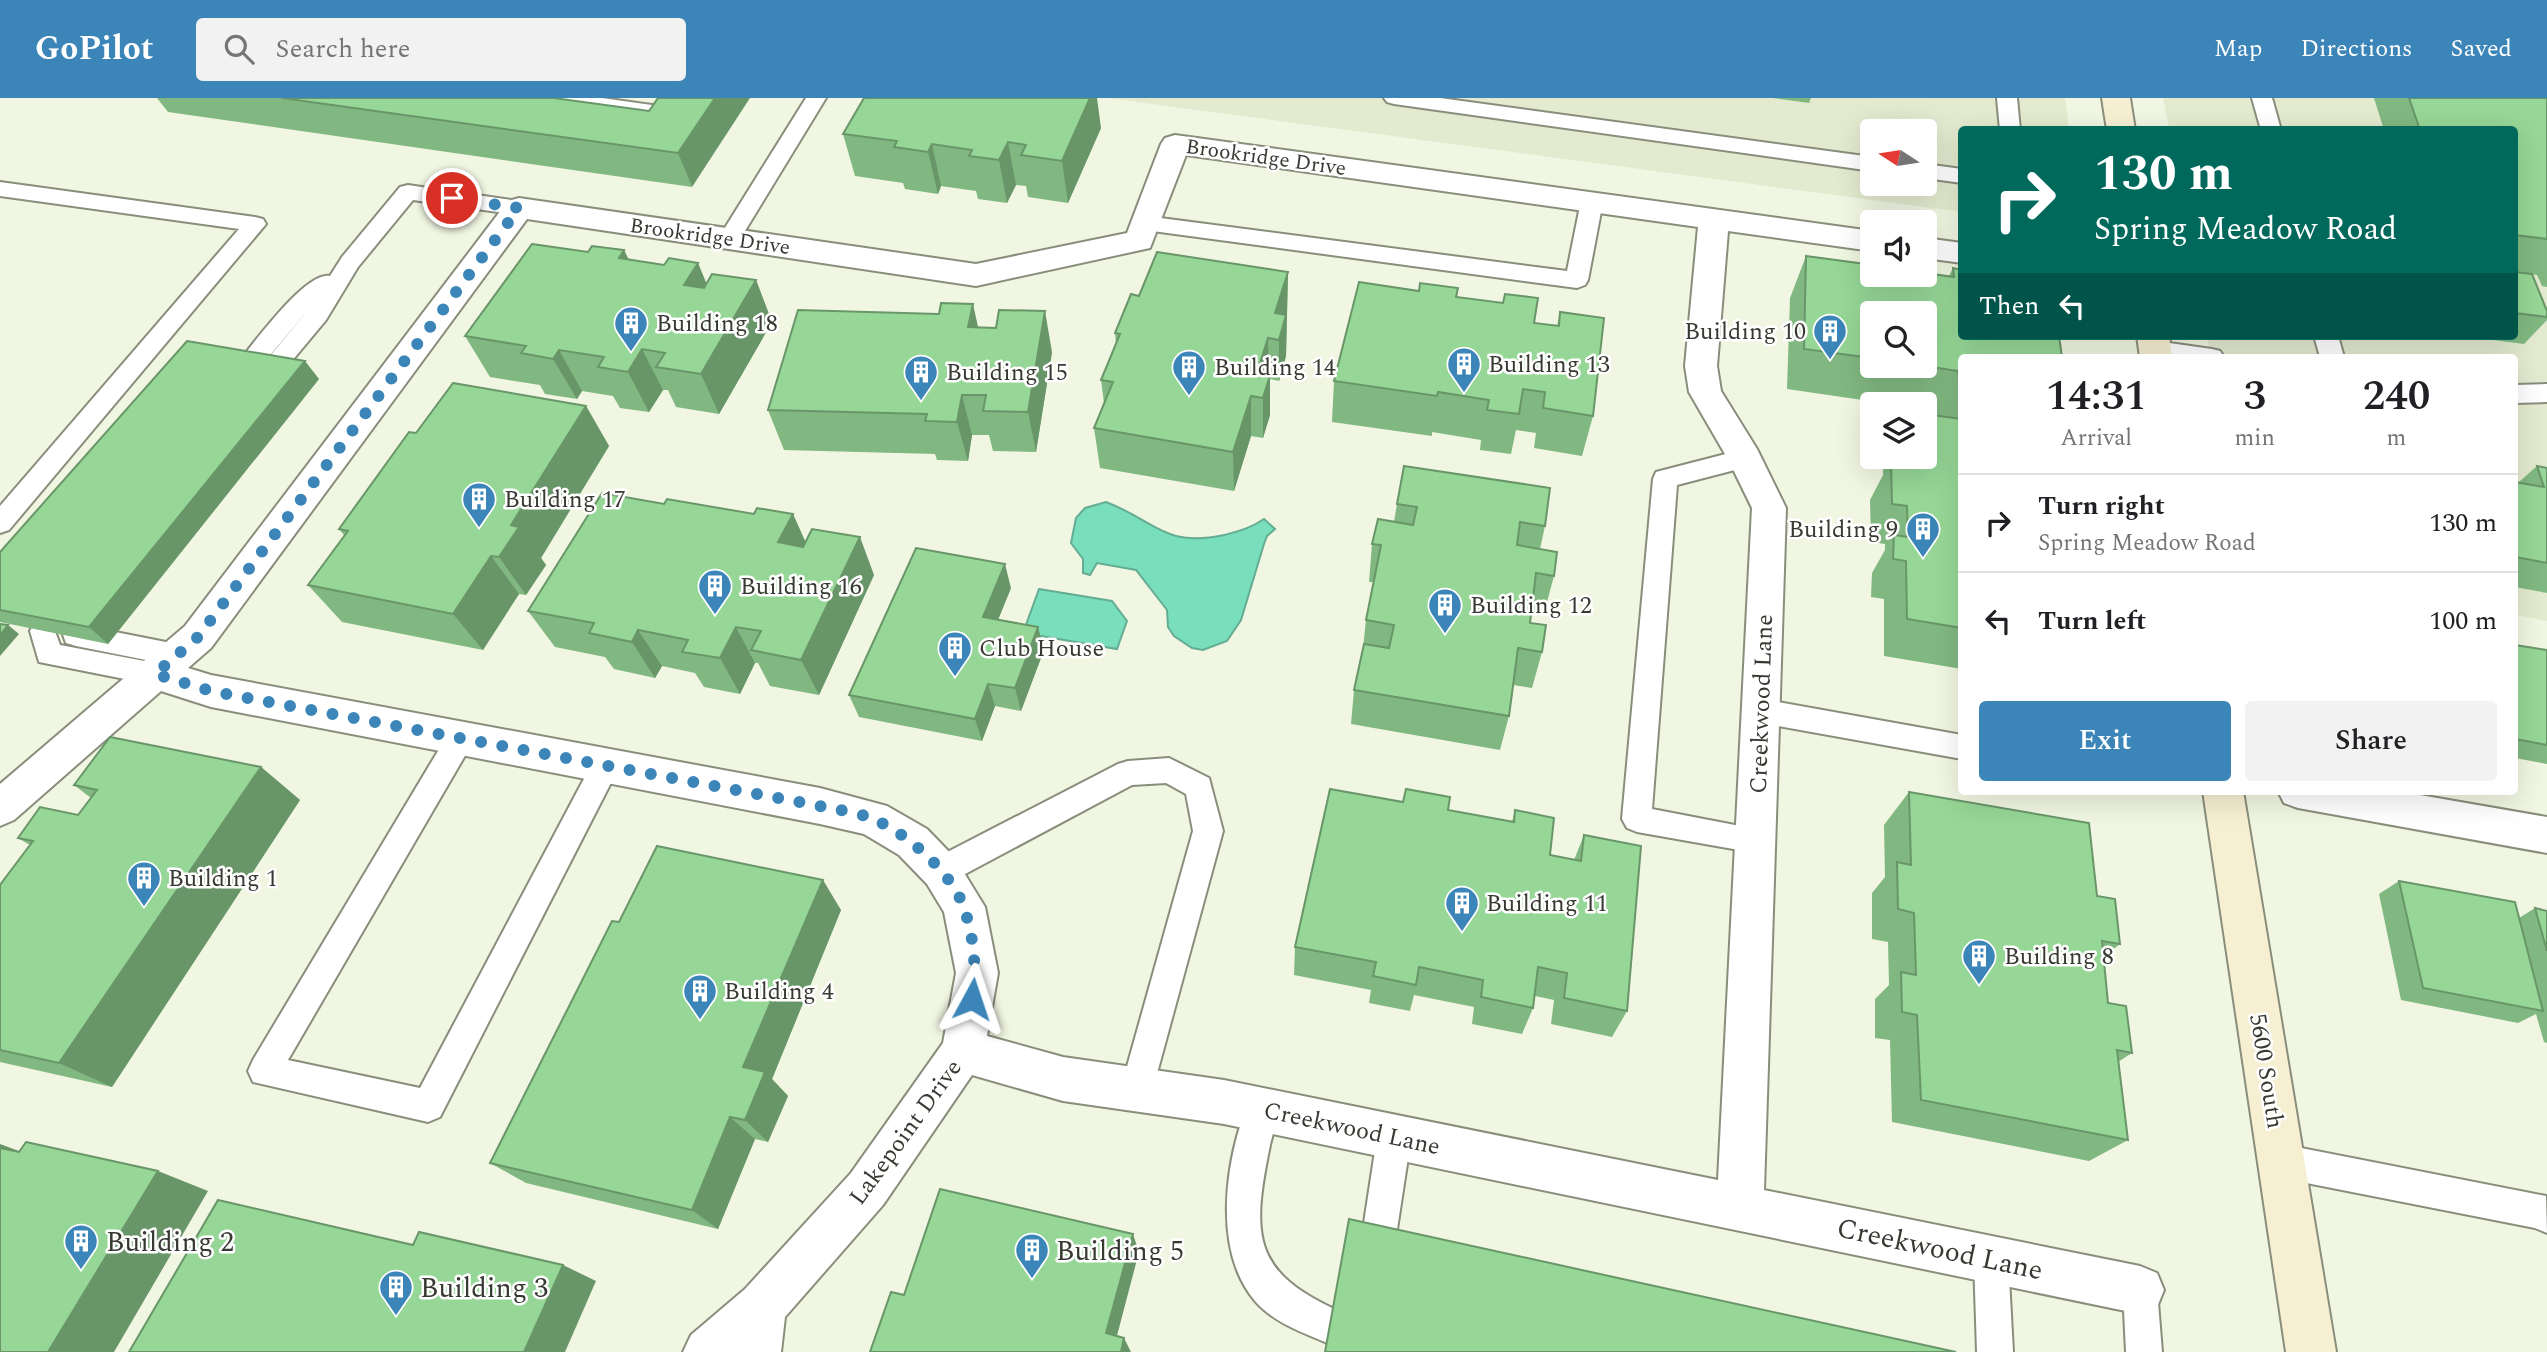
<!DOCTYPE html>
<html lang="en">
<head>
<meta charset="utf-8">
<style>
	body { margin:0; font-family:Spectral,serif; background:#f2f2f2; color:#202124; height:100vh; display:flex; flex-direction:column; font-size:26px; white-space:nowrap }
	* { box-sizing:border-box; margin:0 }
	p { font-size:23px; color:#757577 }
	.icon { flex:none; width:38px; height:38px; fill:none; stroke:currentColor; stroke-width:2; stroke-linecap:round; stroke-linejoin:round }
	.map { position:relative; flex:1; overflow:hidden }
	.drawer { position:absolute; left:1958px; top:256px; width:560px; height:441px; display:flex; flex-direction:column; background:#fff; border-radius:7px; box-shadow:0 7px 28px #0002 }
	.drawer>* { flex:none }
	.banner { position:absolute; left:1958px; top:28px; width:560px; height:214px; border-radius:7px; box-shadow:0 7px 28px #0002; background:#00695c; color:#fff; overflow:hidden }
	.needle { width:46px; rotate:282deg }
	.controls { position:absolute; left:1860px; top:21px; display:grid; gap:14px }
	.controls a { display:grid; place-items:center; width:77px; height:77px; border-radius:7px; background:#fff; box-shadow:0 7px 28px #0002; font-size:35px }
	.pin { position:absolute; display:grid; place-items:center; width:60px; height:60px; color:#fff; margin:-30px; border:4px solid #fff; border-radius:50%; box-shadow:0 2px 7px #0007 }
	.me { position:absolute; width:77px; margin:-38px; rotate:5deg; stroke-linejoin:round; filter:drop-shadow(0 0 5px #0008) }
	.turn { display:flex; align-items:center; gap:24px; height:147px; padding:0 21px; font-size:32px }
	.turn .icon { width:91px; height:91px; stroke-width:2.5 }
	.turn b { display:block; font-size:49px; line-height:60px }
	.then { display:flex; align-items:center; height:66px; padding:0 21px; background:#0003; gap:14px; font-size:26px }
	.eta { display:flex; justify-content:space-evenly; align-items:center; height:119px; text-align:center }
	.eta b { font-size:42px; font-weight:600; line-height:49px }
	.button { display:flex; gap:14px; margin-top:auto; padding:14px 21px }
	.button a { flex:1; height:80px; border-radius:7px; background:#3b85b9; color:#fff; font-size:28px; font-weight:600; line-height:80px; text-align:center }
	.button a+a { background:#f2f2f2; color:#202124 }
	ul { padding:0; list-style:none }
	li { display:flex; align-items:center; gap:21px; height:98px; padding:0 21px; border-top:2px solid #e0e0e0 }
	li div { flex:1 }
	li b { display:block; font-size:26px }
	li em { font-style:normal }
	header { display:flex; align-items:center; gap:42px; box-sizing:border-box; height:98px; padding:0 35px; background:#3b85b9; color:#fff }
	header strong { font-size:33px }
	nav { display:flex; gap:38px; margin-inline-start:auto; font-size:24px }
	.search { width:490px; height:63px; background:#f2f2f2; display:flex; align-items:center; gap:18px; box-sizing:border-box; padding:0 24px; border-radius:7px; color:#757577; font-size:26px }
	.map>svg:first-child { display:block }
	.built { fill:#e3eacf; fill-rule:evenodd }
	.water { fill:#78debb; stroke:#64ac92; stroke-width:2 }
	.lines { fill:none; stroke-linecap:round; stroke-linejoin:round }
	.lane-casing { stroke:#898e7c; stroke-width:4 }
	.street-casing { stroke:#898e7c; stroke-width:4 }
	.secondary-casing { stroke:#898e7c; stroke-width:4 }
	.lane { fill:#fff; fill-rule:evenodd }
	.street { fill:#fff; fill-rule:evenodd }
	.secondary { fill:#f7efd2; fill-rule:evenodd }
	.wall { fill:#81b881; fill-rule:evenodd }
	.shaded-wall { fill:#699669 }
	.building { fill:#96d696; stroke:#699669; stroke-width:2 }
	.route { stroke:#3b85b9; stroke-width:12; stroke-dasharray:0 21.6 }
	.labels { text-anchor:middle; stroke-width:5; stroke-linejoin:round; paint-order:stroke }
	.far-street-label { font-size:21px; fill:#373932; stroke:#fff }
	.poi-label { font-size:24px; fill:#373932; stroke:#fff; text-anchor:start }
	.street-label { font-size:24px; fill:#373932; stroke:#fff }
	.near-poi-label { font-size:28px; fill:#373932; stroke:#fff; text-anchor:start }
	.near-street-label { font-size:28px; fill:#373932; stroke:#fff }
</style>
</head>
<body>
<header>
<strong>GoPilot</strong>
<div class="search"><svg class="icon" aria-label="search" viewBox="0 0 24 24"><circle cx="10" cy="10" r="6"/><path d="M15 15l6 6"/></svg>Search here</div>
<nav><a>Map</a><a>Directions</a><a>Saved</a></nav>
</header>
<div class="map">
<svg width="2547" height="1254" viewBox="0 0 2547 1254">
	<rect width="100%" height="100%" fill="#f1f6e2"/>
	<path class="built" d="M1107,0H2065L2069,31L1962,32V114ZM1872,33H1925V86H1872Z
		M2163,0H2547V523L2515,517V259H2211L2207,238H2515V32L2169,31Z"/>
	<path class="water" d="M1106,404C1156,423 1164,450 1224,437C1239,433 1251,430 1264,421L1275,431L1267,438L1264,446L1241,522L1227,543L1203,552L1192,550L1174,538L1168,529L1167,512L1136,472L1097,465L1090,477L1083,475V461L1071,445L1076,420L1085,410Z
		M1039,491L1112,503L1127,523L1117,551L1023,535Z"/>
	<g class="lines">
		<g class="lane-casing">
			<path id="lane" d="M547,0H602L659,8L665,0H685L671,20L664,21L557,6L550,4Z
				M806,0H826L737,146L729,148L721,146L718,141Z
				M1384,0H1440L1872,59V73L1394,6L1387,4Z
				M1997,0H2017L2020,32H2000Z
				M2252,0H2272L2281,32H2261Z
				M1925,66L1962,71V85L1925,80Z
				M0,84L255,119L263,121L266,126L9,432L0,435V408L239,131L0,98Z
				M408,87L519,103L527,105L530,110L527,115L519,117L413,102L358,169L326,222L266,294L258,297L250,294L246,288L250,282L309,211L255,275L247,277L239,275L235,269L239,263C255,244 306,173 330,178L342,159L400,89Z
				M1592,96L1600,98L1603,103L1588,182L1585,187L1577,190L1145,132L1137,130L1134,125L1137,120L1145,118L1567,173L1581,103L1584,98Z
				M2314,238H2338L2344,259H2320Z
				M2155,243L2212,251L2220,253L2224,259L2147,257L2143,251L2147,245Z
				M2547,286V304L2515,305V287Z
				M1745,351L1754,353L1757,360L1754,367L1677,387L1652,711L1766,733L1771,742L1766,751L1756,755L1637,734L1627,730L1622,721L1653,381L1656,374Z
				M43,522L52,525L60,547L155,565L165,568L169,576L165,584L155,587L39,564L30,533L34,525Z
				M75,523L85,528L176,546L186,549L190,557L186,565L176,568L76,548L66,545L62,534L66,526Z
				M1761,601L1962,637V661L1761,625L1751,621L1747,613L1751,605Z
				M460,629L470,633L474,641L470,649L288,962L420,990L595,660L605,657L615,660L619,669L440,1019L428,1024L253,984L248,973L253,962L450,633Z
				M1169,660L1209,680L1223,733L1153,990L1148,1001L1137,1006L1126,1001L1121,990L1193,733L1186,696L1166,685L1132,687L952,783L941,786L930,783L926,773L930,763L1118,666L1128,663Z
				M1262,996L1274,1001C1280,1017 1274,1030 1270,1047C1251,1139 1252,1175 1343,1215L1348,1228L1343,1241L1330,1246C1304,1235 1274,1225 1255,1203C1211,1151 1226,1058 1250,1001Z
				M1394,1023L1406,1028L1411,1040L1392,1164L1387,1176L1375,1181L1363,1176L1358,1164L1377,1040L1382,1028Z
				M2281,1046L2546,1098L2547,1135L2535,1130L2281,1080L2269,1075L2264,1063L2269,1051Z
				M1991,1144L2003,1149L2008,1161L2013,1254H1977L1974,1161L1979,1149Z
				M2140,1175L2152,1180L2157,1192L2162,1254H2126L2123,1192L2128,1180Z"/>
		</g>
		<g class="street-casing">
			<path id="street" d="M1175,37L1872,133V153L1728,133L1717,268L1721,293L1757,351L1786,410L1764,1092L2140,1168L2157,1175L2164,1192L2157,1209L2140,1216L1224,1026L1063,1003L972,977L883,1107L785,1219L781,1254H683L691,1237L745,1191L851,1075L943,945L956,875L944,814L927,786L899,757L864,736L820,726L211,609L161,593L14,722L0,728V686L185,528L508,103L519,100L976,166L1127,135L1161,46L1165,40ZM1186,57L1698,129L1685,268L1689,294L1729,363L1752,410L1718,1082L1224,982L1063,959L987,938L998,875L985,809L955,760L927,731L887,708L820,690L211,577L188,570L211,550L527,121L976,188L1150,150Z
				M1925,140L1962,145V165L1925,160Z
				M2278,693H2397L2547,719V755L2298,710L2284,705Z"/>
		</g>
		<g class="secondary-casing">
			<path id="secondary" d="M2102,0H2130L2135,32H2107Z
				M2137,238H2169L2172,259H2140Z
				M2203,693H2243L2336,1254H2286Z"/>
		</g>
		<use href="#lane" class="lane"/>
		<use href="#street" class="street"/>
		<use href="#secondary" class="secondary"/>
	</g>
	<path class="wall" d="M157,0H554L649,13L658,0L692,89L168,14Z
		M1773,0H1811L1809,5Z
		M2374,0H2547V189L2542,188L2537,177L2515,174V32H2384Z
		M1101,30L1068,105L1028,99L1026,88L1016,87L1007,105L978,101L976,93L941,88L938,96L905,91L903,85L855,78L843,36Z
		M624,152L629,162L664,167L698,165L706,186L756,182L772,224L719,316L676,309L668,292H663L649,314L620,310L613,298L582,293L577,301L545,296L540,287L490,279L465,238L588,154Z
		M1806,158L1863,166L1866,160L1872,177L1949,178L1953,170L1962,259V571L1884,558V501L1871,499L1872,475L1885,452V446L1871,444L1870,402L1883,377V359H1925V316L1936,317V313L1925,311V306H1890L1787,291L1790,200ZM1872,215L1925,268H1872Z
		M1288,174L1286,258L1279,283L1270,281V317L1263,340L1251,338L1234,393L1100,370L1094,330L1104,305L1101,282L1116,246L1115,235L1139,198Z
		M2515,174L2547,213V222L2524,246L2463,238H2515Z
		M1458,190L1457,199L1534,225L1557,228L1560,214L1593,318L1582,358L1534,350L1536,335L1516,332L1511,356L1480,352L1481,342L1432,334V338L1332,324L1334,283L1419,193Z
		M978,229L1052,254L1036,354L993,353L989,337H972L968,363L937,362L935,356L784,352L768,312Z
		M319,281L108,546L0,524V454Z
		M586,308L609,348L541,460L546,467L526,497L519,496L483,552L342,524L308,487L344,437L339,431L416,335Z
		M2537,368L2547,370V495L2515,489V384H2519Z
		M664,406L754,416H793L805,444L874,477L819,597L770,588L758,565H755L740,596L704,589L695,575L662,568L655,580L614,571L605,559L555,549L528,513Z
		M1397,406L1545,428L1540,451L1554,478L1544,515L1531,513L1530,525L1542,554L1532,590L1513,587L1509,618L1500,652L1351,626L1354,592L1363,550L1366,522L1374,484H1369L1372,446L1394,424Z
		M1011,490L998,521L1038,529L1044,552L1021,613L995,608L982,643L859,619L849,597Z
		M2515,547L2547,552V666L2515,660Z
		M261,669L300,702L112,989L0,964V787L30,747L18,740L78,717L91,700L74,687Z
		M1909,694L2097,798L2120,846L2103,859L2108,905L2132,955L2118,964L2128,1042L2089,1063L1892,1024L1890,942L1875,940V901L1889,887L1888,844L1872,841V795L1885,779L1884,727Z
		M1448,712L1512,724L1515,712L1550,757L1574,762L1584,737L1627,913L1612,939L1551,926L1554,902L1535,898L1533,910L1522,936L1472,926L1474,909L1414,897L1410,913L1369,905L1371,892L1294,877L1295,849Z
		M2399,783L2519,820L2535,810L2547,813V945L2544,944L2536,916L2518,925L2401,902L2379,796Z
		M841,812L772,981L788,998L768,1044L755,1041L718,1131L526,1085L490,1065L619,824Z"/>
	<path class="shaded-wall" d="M715,0H750L692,89L678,55Z
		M1090,0H1097L1101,30L1068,105L1062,63Z
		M1008,44L1016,87L1007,105L999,62Z
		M932,46L941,88L938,96L928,54Z
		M624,152L644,194L619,160Z
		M698,165L715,206L684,187Z
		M1288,174L1286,258L1279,283V242L1275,215Z
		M756,182L772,224L719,316L701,276Z
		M973,206L982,247L968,229Z
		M1045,213L1052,254L1036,354L1028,314Z
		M1268,240L1269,281L1257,275Z
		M642,251L663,292L649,314L628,274Z
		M559,252L582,293L577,301L553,261Z
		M305,263L319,281L108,546L89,529Z
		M1270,277V317L1263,340V300Z
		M962,297L972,337L968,363L957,324Z
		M1251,298V338L1234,393L1233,354Z
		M586,308L609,348L541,460L546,467L526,497L499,459L511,427Z
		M793,416L810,454L778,444Z
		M860,439L874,477L819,597L801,562Z
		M491,458L519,496L483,552L453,516Z
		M1005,466L1011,490L990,542L983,519Z
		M8,527L19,536L0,558V537Z
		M736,529L755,565L740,596L720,560Z
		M1038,529L1044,552L1021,613L1015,590Z
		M638,532L662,568L655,580L632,544Z
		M988,586L995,608L982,643L975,621Z
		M261,669L300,702L112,989L59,965Z
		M823,782L841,812L772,981L788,998L768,1044L745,1022L743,969Z
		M730,1019L755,1041L718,1131L692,1112Z
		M0,1046L19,1053L13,1061L0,1056Z
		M158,1073L208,1093L114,1254H48Z
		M1133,1136L1139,1154L1114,1249L1106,1235Z
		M563,1167L596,1183L565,1254H524Z
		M1124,1240L1131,1254H1121Z"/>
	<path class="building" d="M282,0H554L649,13L658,0H715L678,55Z
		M864,0H1090L1062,63L1021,57L1026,47L1008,44L999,62L969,58L972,52L932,46L928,54L894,49L897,43L843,36Z
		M2409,0H2547V141L2515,137V32H2420Z
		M532,146L588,154L592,148L624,152L619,160L664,167L669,160L698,165L684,187L704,190L712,176L756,182L701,276L656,269L665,255L642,251L628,274L598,269L604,259L559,252L553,261L521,255L526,248L465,238Z
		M1157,154L1288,174L1275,215L1286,217L1279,242L1268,240L1257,275L1270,277L1263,300L1251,298L1233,354L1094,330L1113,284L1101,282L1120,236L1115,235L1131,196L1139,198Z
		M1806,158L1866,166V160H1872V177H1925V175L1954,179L1953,170L1962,172V238H2059L2062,259H1962V282H1959L1958,273L1925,268V215H1872V260L1804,251Z
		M2515,174L2532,176L2547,213V219L2515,215Z
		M1359,184L1419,193L1420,185L1458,190L1456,199L1503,205L1505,196L1538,200L1534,225L1559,228L1560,214L1604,220L1593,318L1543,310L1545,294L1523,291L1519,316L1487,312L1489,302L1438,294L1437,298L1334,283Z
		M941,205L973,206L968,229L996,230L999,212L1045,213L1028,314L983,313L986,297H962L957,324L925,323L927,316L768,312L798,212L939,216Z
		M187,243L305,263L89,529L0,512V454Z
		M453,285L586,308L511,427L519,429L499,459L491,458L453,516L308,487L348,433L339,431L409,334L416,335Z
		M1925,316L1962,321V530L1907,521L1906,463L1893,461L1894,437L1908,439L1907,408L1892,406L1891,363L1928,368L1927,351L1925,350Z
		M1404,368L1550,390L1545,428L1520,424L1517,447L1557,454L1554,478L1536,475L1530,525L1546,527L1542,554L1518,550L1509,618L1354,592L1364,546L1389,550L1394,527L1366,522L1381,447L1372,446L1378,421L1413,427L1417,409L1397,406Z
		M2537,368L2547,370V465L2515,459V384L2544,389Z
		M602,395L664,406L667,401L754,416L757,410L793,416L778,444L803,449L812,431L860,439L801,562L751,552L761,533L736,529L720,560L682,554L688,542L638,532L632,544L589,535L594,525L528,513Z
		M916,450L1005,466L983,519L1038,529L1015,590L988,586L975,621L849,597Z
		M0,526L8,527L0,537Z
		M2515,547L2547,552V647L2515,641Z
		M110,639L261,669L59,965L0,952V787L33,743L18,740L40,709L78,717L97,692L74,687Z
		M1330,691L1403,704L1406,691L1450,699L1448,712L1514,724L1515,712L1554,720L1550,757L1581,763L1584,737L1641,748L1627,913L1564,900L1567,875L1538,869L1533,910L1481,899L1483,882L1419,869L1416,887L1373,878L1376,864L1295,849Z
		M1909,694L2089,725L2097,798L2115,801L2120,846L2102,843L2108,905L2126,908L2132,955L2117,952L2128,1042L1921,1002L1917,917L1902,914L1901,874L1916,877L1914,815L1898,811L1897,764L1911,767Z
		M657,748L823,782L743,969L765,974L745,1022L730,1019L692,1112L490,1065L612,823L619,824Z
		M2399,783L2515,804L2543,913L2423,890Z
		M2535,810L2547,813V853Z
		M26,1044L158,1073L48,1254H0V1050L19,1054Z
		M940,1091L1133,1136L1106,1235L1124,1240L1121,1254H870L891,1194L904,1197Z
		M218,1102L413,1147L419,1134L563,1167L524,1254H129Z
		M1349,1121L1956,1254H1325Z"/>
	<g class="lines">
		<path class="route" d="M452,100L519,110L198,539L155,576L211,593L820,708C837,712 857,714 873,721C906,734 953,776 964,810C974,839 977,872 972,901"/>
	</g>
	<defs>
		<g id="building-pin" transform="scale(1.75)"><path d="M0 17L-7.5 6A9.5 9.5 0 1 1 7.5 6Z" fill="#3b85b9" stroke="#fff"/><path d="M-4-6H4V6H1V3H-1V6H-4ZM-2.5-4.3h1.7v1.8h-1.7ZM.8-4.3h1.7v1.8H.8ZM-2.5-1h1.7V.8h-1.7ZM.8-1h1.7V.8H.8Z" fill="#fff"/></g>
	</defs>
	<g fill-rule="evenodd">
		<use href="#building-pin" x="631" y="225"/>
		<use href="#building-pin" x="1830" y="233"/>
		<use href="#building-pin" x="1464" y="266"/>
		<use href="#building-pin" x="1189" y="269"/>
		<use href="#building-pin" x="921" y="274"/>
		<use href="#building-pin" x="479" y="401"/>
		<use href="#building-pin" x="1923" y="431"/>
		<use href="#building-pin" x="715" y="488"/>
		<use href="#building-pin" x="1445" y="507"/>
		<use href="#building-pin" x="955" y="550"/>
		<use href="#building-pin" x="144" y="780"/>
		<use href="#building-pin" x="1462" y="805"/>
		<use href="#building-pin" x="1979" y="858"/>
		<use href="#building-pin" x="700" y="893"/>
		<use href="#building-pin" x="81" y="1143"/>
		<use href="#building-pin" x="1032" y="1152"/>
		<use href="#building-pin" x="396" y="1189"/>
	</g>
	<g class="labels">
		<g class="far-street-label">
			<text transform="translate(1266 59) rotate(8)" y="7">Brookridge Drive</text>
			<text transform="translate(710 138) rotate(8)" y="7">Brookridge Drive</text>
		</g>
		<g class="poi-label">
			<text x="656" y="233">Building 18</text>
			<text x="1806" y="241" text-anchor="end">Building 10</text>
			<text x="1488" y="274">Building 13</text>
			<text x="1214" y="277">Building 14</text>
			<text x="946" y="282">Building 15</text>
			<text x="504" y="409">Building 17</text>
			<text x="1898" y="439" text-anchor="end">Building 9</text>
			<text x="740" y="496">Building 16</text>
			<text x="1470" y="515">Building 12</text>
			<text x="979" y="558">Club House</text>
			<text x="168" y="788">Building 1</text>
			<text x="1486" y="813">Building 11</text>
			<text x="2004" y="866">Building 8</text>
			<text x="724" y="901">Building 4</text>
		</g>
		<g class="street-label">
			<text transform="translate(1761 606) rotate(-88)" y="8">Creekwood Lane</text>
			<text transform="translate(2267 973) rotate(81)" y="8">5600 South</text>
			<text transform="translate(1352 1030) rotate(12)" y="8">Creekwood Lane</text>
			<text transform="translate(905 1034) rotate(-54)" y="8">Lakepoint Drive</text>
		</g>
		<g class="near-poi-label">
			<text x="106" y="1153">Building 2</text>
			<text x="1056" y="1162">Building 5</text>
			<text x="420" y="1199">Building 3</text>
		</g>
		<g class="near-street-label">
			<text transform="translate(1940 1150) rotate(12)" y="10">Creekwood Lane</text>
		</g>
	</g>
</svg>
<div class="controls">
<a><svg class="needle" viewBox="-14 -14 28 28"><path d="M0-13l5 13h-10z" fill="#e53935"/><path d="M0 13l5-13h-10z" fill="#757577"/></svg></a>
<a><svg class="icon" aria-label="sound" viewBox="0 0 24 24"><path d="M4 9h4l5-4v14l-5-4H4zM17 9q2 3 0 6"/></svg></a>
<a><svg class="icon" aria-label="search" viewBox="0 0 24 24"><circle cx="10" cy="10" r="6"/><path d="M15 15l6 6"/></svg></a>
<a><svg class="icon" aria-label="layers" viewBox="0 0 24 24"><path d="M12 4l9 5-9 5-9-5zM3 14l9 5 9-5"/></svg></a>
</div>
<div class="pin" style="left:452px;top:100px;background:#d93025"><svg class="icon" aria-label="arrive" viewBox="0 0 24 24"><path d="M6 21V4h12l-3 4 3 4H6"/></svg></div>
<svg class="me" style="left:972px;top:901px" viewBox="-20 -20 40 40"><path d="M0-17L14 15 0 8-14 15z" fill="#3b85b9" stroke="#fff" stroke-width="4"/></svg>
<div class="banner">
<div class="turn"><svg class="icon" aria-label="right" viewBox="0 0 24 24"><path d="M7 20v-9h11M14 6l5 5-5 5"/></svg><div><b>130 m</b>Spring Meadow Road</div></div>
<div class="then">Then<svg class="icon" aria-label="left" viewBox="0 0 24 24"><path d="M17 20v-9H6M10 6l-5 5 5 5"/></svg></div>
</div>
<section class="drawer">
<div class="eta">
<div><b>14:31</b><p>Arrival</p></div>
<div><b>3</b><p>min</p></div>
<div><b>240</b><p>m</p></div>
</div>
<ul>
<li><svg class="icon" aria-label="right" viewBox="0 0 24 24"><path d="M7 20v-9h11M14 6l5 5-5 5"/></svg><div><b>Turn right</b><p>Spring Meadow Road</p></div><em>130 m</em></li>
<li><svg class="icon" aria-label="left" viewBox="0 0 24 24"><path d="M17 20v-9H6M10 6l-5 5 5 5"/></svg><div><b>Turn left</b></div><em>100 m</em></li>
</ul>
<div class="button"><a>Exit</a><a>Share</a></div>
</section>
</div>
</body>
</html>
